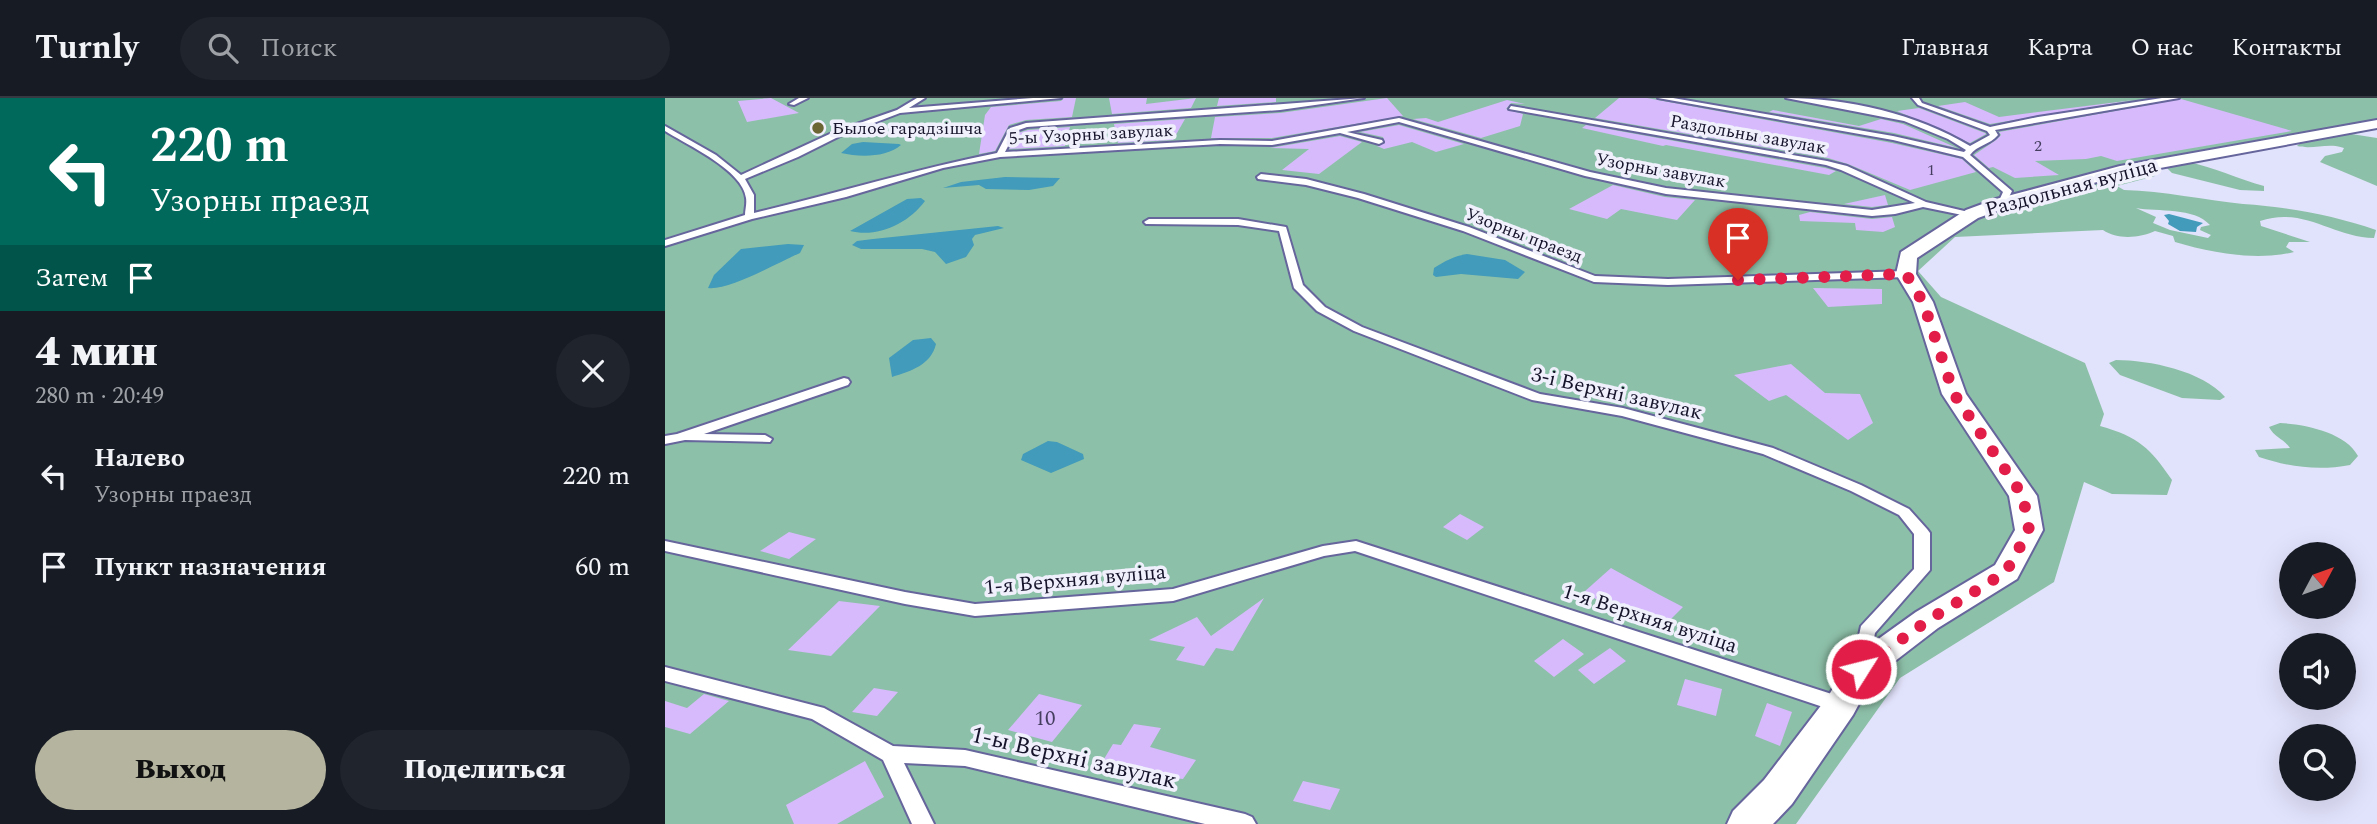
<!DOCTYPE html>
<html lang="ru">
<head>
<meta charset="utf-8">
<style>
	body { margin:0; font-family:Spectral,serif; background:#20242c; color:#f1f3f6; height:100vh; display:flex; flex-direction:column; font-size:26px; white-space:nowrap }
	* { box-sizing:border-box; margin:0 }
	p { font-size:23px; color:#9ea1a6 }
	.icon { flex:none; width:38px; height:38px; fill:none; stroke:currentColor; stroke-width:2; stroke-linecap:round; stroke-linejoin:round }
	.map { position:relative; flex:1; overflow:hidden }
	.side { display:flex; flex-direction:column; background:#171b24; width:665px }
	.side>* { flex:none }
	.guide { background:#00695c; color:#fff; overflow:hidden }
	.needle { width:46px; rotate:49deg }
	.fabs { position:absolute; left:1614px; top:444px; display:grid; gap:14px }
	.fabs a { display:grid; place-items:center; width:77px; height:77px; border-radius:50%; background:#171b24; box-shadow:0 7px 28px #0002; font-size:35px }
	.pin { position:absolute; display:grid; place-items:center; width:60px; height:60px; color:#fff; margin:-72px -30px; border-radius:50% 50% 50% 0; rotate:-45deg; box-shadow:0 0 7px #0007 }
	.pin .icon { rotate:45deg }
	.me { position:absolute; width:77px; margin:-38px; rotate:54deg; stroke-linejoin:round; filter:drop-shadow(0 0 5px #0008) }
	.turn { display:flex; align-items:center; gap:24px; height:147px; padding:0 35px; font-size:32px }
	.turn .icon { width:91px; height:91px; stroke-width:2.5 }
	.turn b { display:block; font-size:49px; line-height:60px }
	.then { display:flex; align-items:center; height:66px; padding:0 35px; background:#0003; gap:14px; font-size:26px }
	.round { display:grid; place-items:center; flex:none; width:74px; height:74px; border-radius:37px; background:#20242c }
	.headline { display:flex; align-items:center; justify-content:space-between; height:119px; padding:0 35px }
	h1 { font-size:42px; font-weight:800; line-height:52px }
	.button { display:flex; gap:14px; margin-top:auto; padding:14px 35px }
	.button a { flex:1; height:80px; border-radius:42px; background:#b5b49e; color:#111; font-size:28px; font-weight:800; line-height:80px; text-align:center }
	.button a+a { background:#20242c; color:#f1f3f6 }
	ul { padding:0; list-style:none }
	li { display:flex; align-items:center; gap:21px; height:91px; padding:0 35px }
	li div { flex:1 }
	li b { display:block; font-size:26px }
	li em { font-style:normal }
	header { display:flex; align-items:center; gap:42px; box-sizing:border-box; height:98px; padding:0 35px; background:#171b24; border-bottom:2px solid #363941 }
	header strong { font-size:33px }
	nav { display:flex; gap:38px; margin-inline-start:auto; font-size:24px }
	.search { width:490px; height:63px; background:#20242c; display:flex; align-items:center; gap:18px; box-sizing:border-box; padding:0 24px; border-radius:38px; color:#9ea1a6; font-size:26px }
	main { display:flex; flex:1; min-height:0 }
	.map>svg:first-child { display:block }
	.green { fill:#8dc0a8; fill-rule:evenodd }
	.water { fill:#429bba }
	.building { fill:#d6bafc }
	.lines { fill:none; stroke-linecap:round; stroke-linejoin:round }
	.service-casing { stroke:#66659c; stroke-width:4 }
	.minor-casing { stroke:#66659c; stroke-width:4 }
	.service { fill:#fff; fill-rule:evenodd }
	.minor { fill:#fff; fill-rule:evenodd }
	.route { stroke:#e11d48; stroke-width:12; stroke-dasharray:0 21.6 }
	.poi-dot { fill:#6b6633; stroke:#f0f0fd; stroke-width:2.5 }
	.labels { text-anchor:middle; stroke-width:7; stroke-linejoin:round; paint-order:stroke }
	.far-number-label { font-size:16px; fill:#453e5f }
	.far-poi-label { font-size:18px; fill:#15142b; stroke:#f0f0fd; text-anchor:start }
	.far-street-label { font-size:18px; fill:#15142b; stroke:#f0f0fd }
	.street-label { font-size:21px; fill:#15142b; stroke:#f0f0fd }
	.near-number-label { font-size:21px; fill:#453e5f }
	.near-street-label { font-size:24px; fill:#15142b; stroke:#f0f0fd }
</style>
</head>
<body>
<header>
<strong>Turnly</strong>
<div class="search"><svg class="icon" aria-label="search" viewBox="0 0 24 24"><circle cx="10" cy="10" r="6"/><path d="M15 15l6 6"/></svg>Поиск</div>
<nav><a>Главная</a><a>Карта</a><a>О нас</a><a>Контакты</a></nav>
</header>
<main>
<section class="side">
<div class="guide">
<div class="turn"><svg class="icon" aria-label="left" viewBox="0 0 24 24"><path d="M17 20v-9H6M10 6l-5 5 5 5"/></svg><div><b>220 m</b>Узорны праезд</div></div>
<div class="then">Затем<svg class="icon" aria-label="arrive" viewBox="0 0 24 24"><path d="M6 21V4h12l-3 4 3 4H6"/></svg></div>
</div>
<div class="headline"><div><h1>4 мин</h1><p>280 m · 20:49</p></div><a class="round"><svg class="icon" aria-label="close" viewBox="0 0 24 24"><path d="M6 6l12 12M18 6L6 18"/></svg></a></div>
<ul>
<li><svg class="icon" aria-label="left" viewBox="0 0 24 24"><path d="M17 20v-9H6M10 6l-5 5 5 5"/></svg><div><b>Налево</b><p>Узорны праезд</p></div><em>220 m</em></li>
<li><svg class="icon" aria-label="arrive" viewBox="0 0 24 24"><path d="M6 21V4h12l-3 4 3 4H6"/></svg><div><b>Пункт назначения</b></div><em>60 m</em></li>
</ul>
<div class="button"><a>Выход</a><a>Поделиться</a></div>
</section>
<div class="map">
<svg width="1712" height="726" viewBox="0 0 1712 726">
	<rect width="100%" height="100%" fill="#e1e2fb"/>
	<path class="green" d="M0,0H1712V28L1680,35L1712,40V88L1655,64L1660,58L1677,54L1679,50C1663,44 1649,52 1632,48L1635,45L1655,40L1523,64C1549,69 1573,81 1599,88V93L1575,92L1507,75L1501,69L1477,73L1490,78L1452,88L1459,92C1499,93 1539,102 1578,106C1623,109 1668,117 1711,132L1709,140C1667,139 1639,108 1595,123L1596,128L1645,144H1624L1621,149L1629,154C1591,163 1547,155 1510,144L1508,138L1490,133C1475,140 1452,142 1438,132L1290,139L1253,173L1276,199L1420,265L1439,316L1435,328C1474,339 1485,350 1507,382L1502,397L1447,396L1419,384L1389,484L1235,580L1131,726H0ZM1471,110C1493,114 1529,109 1545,127L1536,129L1535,132L1546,137L1543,140L1505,132L1488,125L1491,119Z
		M1451,262C1484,262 1538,273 1560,299L1555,302L1517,300L1455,277L1444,265Z
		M1615,325C1638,326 1681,334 1693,358L1685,367C1653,373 1624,369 1594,359L1590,352L1625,350C1619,341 1609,339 1604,329Z"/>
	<path class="water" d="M198,44L234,46L236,47C221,60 194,59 176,55L187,46Z
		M340,79L395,80L388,88L364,92L321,91L314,87L278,90L296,84Z
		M256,100L260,103C243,126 212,140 185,133L242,101Z
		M1504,116L1538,125L1532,129L1531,134L1515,133L1503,126L1504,123L1499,117Z
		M333,128L339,130L310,137L307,141L309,147L301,159L281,166L270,154L257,151H196L187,147L192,143L208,141Z
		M123,146L139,147L135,155C114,164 63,193 43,190L49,177L76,151Z
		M802,156L840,162L860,174L853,181L796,176L771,179L768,177L769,170C780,163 789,158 802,156Z
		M266,240L271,246C266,267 246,273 227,279L224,260L248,242Z
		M383,343L392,344L418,356L419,361L386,375L356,362L358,356Z"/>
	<path class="building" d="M106,0L134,15L82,24L73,3Z
		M399,0H411L407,19L361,22L344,27L330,53L314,56L320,17L326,9L396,3Z
		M444,0H482L481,6L531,0L526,10L447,16Z
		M554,0H611V4L552,8Z
		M722,0L738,18L607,40H546L550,19L615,15Z
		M954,0H982L1227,45L1297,61L1311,74L1245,92L1183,66L1163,60L930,20Z
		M1516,1L1627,33L1452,63L1436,58L1421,61L1370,63L1394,77L1350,80L1328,69L1324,70L1309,57L1331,42L1336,37L1334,34Z
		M842,2L860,6L846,5L841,11L858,16L855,28L816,40L748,21L761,20L773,24Z
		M1469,2L1325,26L1273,8L1300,4L1334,19Z
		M1254,10L1320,35L1321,36L1305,45L1232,13Z
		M1108,12L1194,28L1216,21L1238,26L1292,50L1229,35L1104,14Z
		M520,21L508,42L453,45L449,26Z
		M734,27L799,46L771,54L747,44L719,51L712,48L720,45L718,39L695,34Z
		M921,27L1160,70L1171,73L1164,77L1001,47L998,48L917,30Z
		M405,29L400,48L344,51L353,35L363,32Z
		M675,38L697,44L654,76L617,72L644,51L605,50Z
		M948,87L1000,99L1030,102L1012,122L956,111L942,121L904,111Z
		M1220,97L1223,107L1207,109L1179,106Z
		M1145,114L1207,121L1227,119L1230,129L1218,134L1191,132L1190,125L1135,123L1134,117Z
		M1148,190L1217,191V206L1163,209Z
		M1126,266L1160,295L1195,296L1208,325L1183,342L1121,297L1104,303L1069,277Z
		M795,416L819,429L802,442L778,429Z
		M124,434L151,441L124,461L95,453Z
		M946,470L993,496L1018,509L998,529L953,504L946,510L919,494Z
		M599,500L568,553L551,550L539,568L511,562L520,549L484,542L532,519L546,538Z
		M174,503L215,508L166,558L123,552Z
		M898,541L919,556L889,579L869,563Z
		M945,550L961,563L929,586L913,572Z
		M1020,581L1057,591L1051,618L1012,607Z
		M209,590L233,594L212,618L187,614Z
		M39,596L64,603L25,636L0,629V603L22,610Z
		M374,596L417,607L387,644L343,632Z
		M1102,605L1127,614L1115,648L1090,638Z
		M469,626L496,630L485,649L531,662L518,681L500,679L510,688L436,666L448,646L456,647Z
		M200,663L219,699L172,726H129L121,707Z
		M638,683L675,691L665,712L628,703Z"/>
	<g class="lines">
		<g class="service-casing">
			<path id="service" d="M134,0H143L129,7L124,6Z
				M252,0H260L244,10L368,0H396L235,15L175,38L133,59L80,81L89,97V115C170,96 250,71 332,55L345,30L361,25L699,0L615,12L362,29L351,33L340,54L555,42L607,43L734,20L925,74L1001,90L1207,112L1250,105L1176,72L1161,67L844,11L846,8L1162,63L1182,68L1261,104L1312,116L1307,119L1258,109L1230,116L1207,118L1001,96L920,78L734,24L682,34L717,42L718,44L714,46L675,35L607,47L555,46L335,59L278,70L181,99L87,121L0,148V142L80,117C80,112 82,106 81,100C78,72 22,47 0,33V28L51,57L76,77L169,34L232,12Z
				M993,0H1008L1228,38L1299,54L1301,52L1283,41L1239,23L1121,0C1183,0 1252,16 1305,48L1325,37L1322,33L1253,7L1247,0H1254L1257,5L1325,29L1373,19L1497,0H1514L1330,32L1333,37C1325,47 1312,47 1305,57L1347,93L1340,107L1337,108L1333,105L1338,94L1298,59L1228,42Z
				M596,76L641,81L699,96L804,129L930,178L1003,181L1241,173L1246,176L1241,179L1003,187L929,184L798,133L693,100L641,87L593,81L592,79Z
				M484,121H573L621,129L638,187L660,209L697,229L875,296L958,310L1108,350L1196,387L1244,411L1262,431L1265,435V472L1210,535L1202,575L1196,577L1190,575L1187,570L1196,528L1249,471V436L1234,417L1186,393L1098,356L957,318L867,302L689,233L652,213L629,190L614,133L573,127L481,126L479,124Z
				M179,280L183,281L185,284L183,287L39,336L100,337L107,341L105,344L20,342L0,346V338L12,336Z
				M0,443L240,494L310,506L508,491L658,448L691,443L1176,599L1183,602L1185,607L1183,612L1176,615L690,453L659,458L508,503L310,518L240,506L0,453Z
				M0,569L159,610L228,648L300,652L580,716L587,719L591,726H540L300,668L239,665L269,726H247L218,662L147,621L0,583Z"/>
		</g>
		<g class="minor-casing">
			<path id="minor" d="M1712,22V30L1457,77L1343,109L1313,120L1252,160L1251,176L1268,204L1301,296L1372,398L1378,432L1352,481L1273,530L1208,580L1188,617L1127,706L1108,726H1062L1068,713L1099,682L1164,597L1184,562L1251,514L1330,467L1350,432L1344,398L1277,296L1248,204L1231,176L1236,154L1301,112L1331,101L1455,68Z"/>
		</g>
		<use href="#service" class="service"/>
		<use href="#minor" class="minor"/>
	</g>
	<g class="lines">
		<path class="route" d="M1073,182L1241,176L1258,204L1289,296L1358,398L1364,432L1341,474L1262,523L1196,571"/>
	</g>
	<circle class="poi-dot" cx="153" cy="30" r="7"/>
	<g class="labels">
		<g class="far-number-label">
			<text x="1373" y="53">2</text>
			<text x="1266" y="77">1</text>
		</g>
		<g class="far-poi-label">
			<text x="167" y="36">Былое гарадзішча</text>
		</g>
		<g class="far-street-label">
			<text transform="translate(426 36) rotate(-3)" y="6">5-ы Узорны завулак</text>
			<text transform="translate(1083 36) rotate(10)" y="6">Раздольны завулак</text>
			<text transform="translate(996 72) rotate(10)" y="6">Узорны завулак</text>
			<text transform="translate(859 137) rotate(21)" y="6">Узорны праезд</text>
		</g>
		<g class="street-label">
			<text transform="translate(1406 89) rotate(-15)" y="7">Раздольная вуліца</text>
			<text transform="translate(952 295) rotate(13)" y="7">3-і Верхні завулак</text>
			<text transform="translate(410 481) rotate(-5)" y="7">1-я Верхняя вуліца</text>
			<text transform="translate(985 520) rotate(18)" y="7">1-я Верхняя вуліца</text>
		</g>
		<g class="near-number-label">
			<text x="380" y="627">10</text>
		</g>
		<g class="near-street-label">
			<text transform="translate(409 659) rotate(13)" y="8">1-ы Верхні завулак</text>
		</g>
	</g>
</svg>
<div class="fabs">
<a><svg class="needle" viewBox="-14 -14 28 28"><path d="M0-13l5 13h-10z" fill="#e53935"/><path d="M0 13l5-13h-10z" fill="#9ea1a6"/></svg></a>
<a><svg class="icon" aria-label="sound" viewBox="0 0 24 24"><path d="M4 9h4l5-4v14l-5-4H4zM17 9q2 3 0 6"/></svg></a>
<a><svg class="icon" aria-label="search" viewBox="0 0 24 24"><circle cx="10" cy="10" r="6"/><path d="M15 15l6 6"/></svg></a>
</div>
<div class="pin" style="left:1073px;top:182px;background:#d93025"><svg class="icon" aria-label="arrive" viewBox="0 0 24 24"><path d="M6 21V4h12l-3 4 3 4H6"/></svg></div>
<svg class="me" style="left:1196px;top:571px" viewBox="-20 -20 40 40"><circle r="17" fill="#e11d48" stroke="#fff" stroke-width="3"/><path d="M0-11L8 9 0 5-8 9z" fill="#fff"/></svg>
</div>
</main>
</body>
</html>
